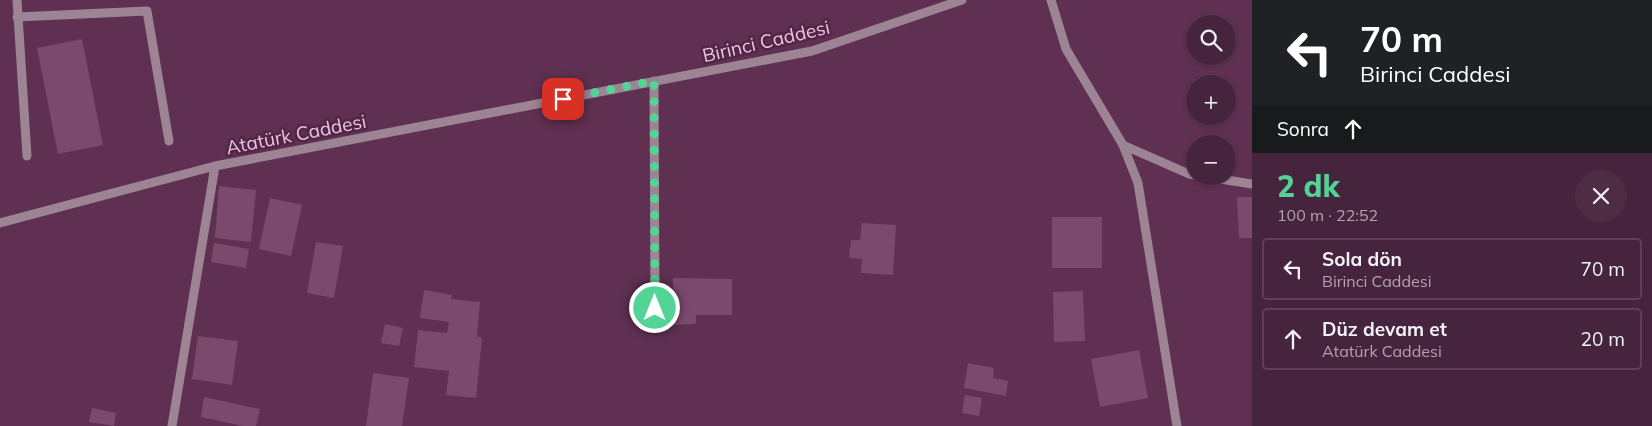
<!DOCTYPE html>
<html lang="tr">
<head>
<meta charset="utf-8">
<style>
	body { margin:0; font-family:Mulish,sans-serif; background:#4e2c44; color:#f1f3f6; height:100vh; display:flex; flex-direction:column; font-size:19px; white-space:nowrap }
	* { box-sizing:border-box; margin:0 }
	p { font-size:16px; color:#b0a4b0 }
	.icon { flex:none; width:28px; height:28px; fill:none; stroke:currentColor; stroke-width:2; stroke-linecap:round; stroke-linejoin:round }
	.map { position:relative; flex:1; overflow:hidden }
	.panel { display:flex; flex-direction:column; background:#47243d; width:400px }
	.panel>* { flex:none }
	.hud { background:#202124; color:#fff; overflow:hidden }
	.fabs { position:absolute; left:1186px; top:15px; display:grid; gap:10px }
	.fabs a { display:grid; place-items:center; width:50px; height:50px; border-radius:50%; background:#47243d; box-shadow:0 1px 4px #0004,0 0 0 1px #5f4157; font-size:25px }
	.pin { position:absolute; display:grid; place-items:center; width:42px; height:42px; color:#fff; margin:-21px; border-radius:10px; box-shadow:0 2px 8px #0006 }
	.me { position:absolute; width:55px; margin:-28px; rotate:0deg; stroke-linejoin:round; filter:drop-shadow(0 0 4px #0008) }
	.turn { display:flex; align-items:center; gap:18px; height:105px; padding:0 25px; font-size:22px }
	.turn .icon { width:65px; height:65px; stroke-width:2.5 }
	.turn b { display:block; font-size:35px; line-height:42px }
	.then { display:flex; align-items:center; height:48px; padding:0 25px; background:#0003; gap:10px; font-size:19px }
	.round { display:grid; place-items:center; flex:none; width:52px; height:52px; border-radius:26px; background:#4e2c44 }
	.headline { display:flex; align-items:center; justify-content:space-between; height:85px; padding:0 25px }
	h1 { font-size:30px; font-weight:800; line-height:38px; color:#54d396 }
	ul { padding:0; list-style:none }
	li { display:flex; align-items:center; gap:15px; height:62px; margin:0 10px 8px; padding:0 15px; border:2px solid #5f4157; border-radius:5px }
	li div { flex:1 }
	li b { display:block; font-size:19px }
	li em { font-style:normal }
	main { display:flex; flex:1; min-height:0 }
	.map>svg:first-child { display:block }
	.building { fill:#7b496c }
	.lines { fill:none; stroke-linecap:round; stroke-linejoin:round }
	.minor { stroke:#9c8494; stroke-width:9 }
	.route { stroke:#54d396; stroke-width:9; stroke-dasharray:0 16.2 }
	.labels { text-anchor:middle; stroke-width:5; stroke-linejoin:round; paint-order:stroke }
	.street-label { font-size:19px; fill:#e6c8db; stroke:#542547 }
</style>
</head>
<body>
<main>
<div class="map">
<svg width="1252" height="426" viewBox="0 0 1252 426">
	<rect width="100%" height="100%" fill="#5f3051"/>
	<path class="building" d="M82,39L103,145L58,154L37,48Z
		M219,186L256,190L251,242L215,238Z
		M1237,197H1252V238H1239Z
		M270,198L302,205L291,256L259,249Z
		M1052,217H1102V268H1052Z
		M862,223L896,225L893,275L861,273L862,259L849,258L851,240H860Z
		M316,242L343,246L334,298L307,293Z
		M214,243L249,249L246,268L211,262Z
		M673,278L732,279V315H696V324L673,325Z
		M424,290L452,295L451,299L480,302L477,336L482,338L476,398L446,395L449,371L414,367L418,330L447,333L449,322L420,318Z
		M1083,291L1085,341L1054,342L1053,292Z
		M385,324L403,328L399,346L381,343Z
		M198,336L238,341L232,385L192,379Z
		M1139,350L1148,398L1100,407L1091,359Z
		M968,363L994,368L993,378L1008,381L1006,396L964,388Z
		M373,373L409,378L402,426H366Z
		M965,395L982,398L979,416L962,413Z
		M204,397L260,409L256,426H243L201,417Z
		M92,408L116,413L114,426L89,422Z"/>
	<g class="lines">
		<path class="minor" d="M17,0L27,156
			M1051,0L1066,49L1123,145L1138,183L1177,426
			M17,17L147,11L169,141
			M654,81L655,308
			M1123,145L1189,174L1195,175
			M1202,176L1252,184
			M0,223L215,166L812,51L962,0
			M172,426L215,166"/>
	</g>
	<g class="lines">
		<path class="route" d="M563,99L654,81L655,308"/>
	</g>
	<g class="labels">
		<g class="street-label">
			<text transform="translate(766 41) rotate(-13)" y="7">Birinci Caddesi</text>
			<text transform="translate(296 134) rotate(-11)" y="7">Atatürk Caddesi</text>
		</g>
	</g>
</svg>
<div class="fabs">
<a><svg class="icon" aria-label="search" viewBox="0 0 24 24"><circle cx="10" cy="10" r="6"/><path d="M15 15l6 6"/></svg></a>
<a>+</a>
<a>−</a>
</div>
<div class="pin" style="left:563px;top:99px;background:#d93025"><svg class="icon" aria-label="arrive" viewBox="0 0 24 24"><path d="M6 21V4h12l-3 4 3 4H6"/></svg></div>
<svg class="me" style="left:655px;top:308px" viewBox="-20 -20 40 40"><circle r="17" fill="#54d396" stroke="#fff" stroke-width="3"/><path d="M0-11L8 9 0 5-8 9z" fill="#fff"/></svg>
</div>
<section class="panel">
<div class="hud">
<div class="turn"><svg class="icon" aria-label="left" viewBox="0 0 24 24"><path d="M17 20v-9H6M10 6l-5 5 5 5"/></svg><div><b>70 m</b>Birinci Caddesi</div></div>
<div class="then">Sonra<svg class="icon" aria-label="ahead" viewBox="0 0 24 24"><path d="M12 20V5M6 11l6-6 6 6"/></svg></div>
</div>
<div class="headline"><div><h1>2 dk</h1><p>100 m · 22:52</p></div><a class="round"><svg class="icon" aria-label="close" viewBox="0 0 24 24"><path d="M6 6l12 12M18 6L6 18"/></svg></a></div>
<ul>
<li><svg class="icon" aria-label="left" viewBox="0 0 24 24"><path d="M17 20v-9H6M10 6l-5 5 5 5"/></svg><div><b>Sola dön</b><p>Birinci Caddesi</p></div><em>70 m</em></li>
<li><svg class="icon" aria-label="ahead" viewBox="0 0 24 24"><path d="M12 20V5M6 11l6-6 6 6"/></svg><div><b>Düz devam et</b><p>Atatürk Caddesi</p></div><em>20 m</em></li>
</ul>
</section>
</main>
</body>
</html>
